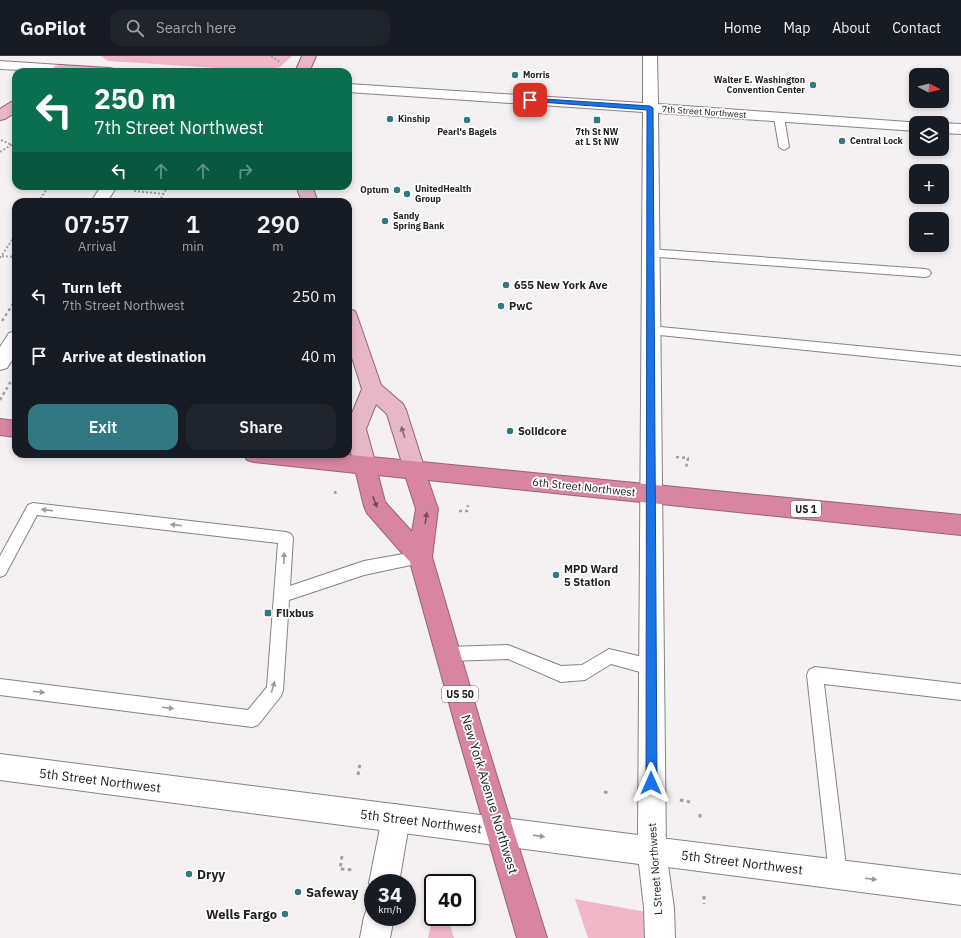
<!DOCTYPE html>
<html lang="en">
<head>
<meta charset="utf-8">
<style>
	body { margin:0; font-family:"IBM Plex Sans",sans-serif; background:#20242c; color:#f1f3f6; height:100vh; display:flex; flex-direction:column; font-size:15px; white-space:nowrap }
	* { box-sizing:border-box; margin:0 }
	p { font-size:13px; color:#9ea1a6 }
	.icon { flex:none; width:22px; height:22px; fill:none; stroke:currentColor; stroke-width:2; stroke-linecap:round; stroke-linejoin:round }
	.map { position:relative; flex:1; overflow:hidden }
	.side { position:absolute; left:12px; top:142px; width:340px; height:260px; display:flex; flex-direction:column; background:#171b24; border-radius:12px; box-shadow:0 2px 6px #0003 }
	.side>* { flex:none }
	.banner { position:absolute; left:12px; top:12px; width:340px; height:122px; border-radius:12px; box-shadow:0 2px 6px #0003; background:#0b6e4f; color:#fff; overflow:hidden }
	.needle { width:26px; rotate:97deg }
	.controls { position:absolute; left:909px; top:12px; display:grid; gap:8px }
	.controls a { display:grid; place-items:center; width:40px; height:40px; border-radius:8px; background:#171b24; box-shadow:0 2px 6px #0003; font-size:20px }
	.speed { position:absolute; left:364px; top:818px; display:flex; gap:8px; font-size:20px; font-weight:700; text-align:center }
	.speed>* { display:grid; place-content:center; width:52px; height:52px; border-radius:50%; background:#171b24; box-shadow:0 2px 6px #0003; line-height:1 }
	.speed small { font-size:10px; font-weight:400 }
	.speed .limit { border:2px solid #111; border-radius:6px; background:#fff; color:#111 }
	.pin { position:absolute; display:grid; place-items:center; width:34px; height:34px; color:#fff; margin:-17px; border-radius:8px; box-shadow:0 2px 6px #0006 }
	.me { position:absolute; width:44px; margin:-22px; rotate:0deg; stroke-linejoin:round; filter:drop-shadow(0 0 3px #0008) }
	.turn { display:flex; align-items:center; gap:14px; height:84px; padding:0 16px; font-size:18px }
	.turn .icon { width:52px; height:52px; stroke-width:2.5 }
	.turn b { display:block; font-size:28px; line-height:34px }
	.lanes { display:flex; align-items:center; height:38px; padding:0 16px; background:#0003; justify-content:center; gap:20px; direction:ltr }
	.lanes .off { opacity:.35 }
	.eta { display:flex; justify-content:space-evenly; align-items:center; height:68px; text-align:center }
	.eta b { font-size:24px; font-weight:600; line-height:28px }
	.action { display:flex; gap:8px; margin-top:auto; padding:8px 16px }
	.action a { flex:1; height:46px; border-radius:12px; background:#317883; color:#fff; font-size:16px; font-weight:600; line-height:46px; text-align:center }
	.action a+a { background:#20242c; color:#f1f3f6 }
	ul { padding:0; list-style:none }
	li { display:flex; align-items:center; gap:12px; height:60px; padding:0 16px }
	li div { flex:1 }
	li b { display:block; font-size:15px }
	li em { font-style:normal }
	header { display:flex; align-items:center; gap:24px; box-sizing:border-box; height:56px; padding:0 20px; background:#171b24; border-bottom:1px solid #363941 }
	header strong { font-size:19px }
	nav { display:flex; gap:22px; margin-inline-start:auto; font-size:14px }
	.search { width:280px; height:36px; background:#20242c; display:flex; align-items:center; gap:10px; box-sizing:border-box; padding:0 14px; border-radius:12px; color:#9ea1a6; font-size:15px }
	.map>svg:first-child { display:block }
	.green { fill:#f1b7c9 }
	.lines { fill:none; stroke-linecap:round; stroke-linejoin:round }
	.lane-casing { stroke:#868283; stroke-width:2 }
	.street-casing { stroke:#868283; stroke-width:2 }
	.secondary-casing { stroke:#868283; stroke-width:2 }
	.primary-casing { stroke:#986274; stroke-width:2 }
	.highway-casing { stroke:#986274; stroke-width:2 }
	.path-far2 { stroke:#a3a0a1; stroke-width:2; stroke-dasharray:2 2; stroke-linecap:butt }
	.path-far1 { stroke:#a3a0a1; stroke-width:2.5; stroke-dasharray:3 3; stroke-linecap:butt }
	.path { stroke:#a3a0a1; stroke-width:3; stroke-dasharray:3.5 3.5; stroke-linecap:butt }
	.lane { fill:#fff; fill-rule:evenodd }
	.street { fill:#fff; fill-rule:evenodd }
	.secondary { fill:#fff; fill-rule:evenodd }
	.primary { fill:#e7b6c7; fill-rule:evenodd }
	.highway { fill:#d785a1; fill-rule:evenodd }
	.oneway { fill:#846c74 }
	.oneway2 { fill:#734e5b }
	.oneway3 { fill:#9c9b9b }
	.route { fill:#1a73e8; stroke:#114b97 }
	.poi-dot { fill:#317883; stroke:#fff; stroke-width:1.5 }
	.labels { text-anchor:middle; stroke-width:3.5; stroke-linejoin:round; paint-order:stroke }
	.far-poi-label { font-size:9px; font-weight:bold; fill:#222121; stroke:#fff; text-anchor:start }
	.far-street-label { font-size:9px; fill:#222121; stroke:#fff }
	.shield { fill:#fff; stroke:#646464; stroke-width:1 }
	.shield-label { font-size:10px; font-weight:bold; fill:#222121 }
	.poi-label { font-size:11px; font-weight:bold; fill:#222121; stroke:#fff; text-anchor:start }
	.street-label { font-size:11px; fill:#222121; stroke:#fff }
	.near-street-label { font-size:13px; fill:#222121; stroke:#fff }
	.near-poi-label { font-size:13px; font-weight:bold; fill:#222121; stroke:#fff; text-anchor:start }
</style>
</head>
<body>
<header>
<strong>GoPilot</strong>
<div class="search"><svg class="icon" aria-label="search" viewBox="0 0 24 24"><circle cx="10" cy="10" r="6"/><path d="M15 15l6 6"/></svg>Search here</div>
<nav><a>Home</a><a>Map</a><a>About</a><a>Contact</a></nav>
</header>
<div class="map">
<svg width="961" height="882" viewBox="0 0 961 882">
	<rect width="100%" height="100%" fill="#f5f1f2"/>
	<path class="green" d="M101,0H292L280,11L262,15L108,5Z
		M575,843L646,856V882H588Z
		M433,861H448L454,882H428Z"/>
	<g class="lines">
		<g class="lane-casing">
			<path id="lane" d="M779,58L784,61L789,91L784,94L779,91L774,61Z
				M650,193L925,213L929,214L931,217L929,220L925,221L646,200L644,197L646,194Z
				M650,270L961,300V310L650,278L646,277L644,274L646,271Z
				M33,447L286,476L291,478L293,482L290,530L364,505L420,495L425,496L427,501L425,506L420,507L364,519L289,544L283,634L281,640L258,669L252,671L0,639V623L248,654L267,631L278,487L37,459L5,519L0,521V500L28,449Z
				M508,589L561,610L582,609L609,593L651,603L657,606L659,611L657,616L651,619L611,608L585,624L561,626L508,603L449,605L443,603L441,598L443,593L449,591Z
				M815,611L961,628V644L824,628L847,818L845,825L838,827L831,825L829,818L807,619L809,614Z"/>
		</g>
		<g class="street-casing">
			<path id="street" d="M396,748L406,752L410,762L399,827H373V836L369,827L382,762L386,752Z
				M652,781L961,819V849L652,809L642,805L638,795L642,785Z
				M373,849V861H394L390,882H360L364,861L368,850Z"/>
		</g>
		<g class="secondary-casing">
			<path id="secondary" d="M643,0H657L658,48L922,67H916V75L658,57L666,795L674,852L675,882H645L644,852L639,808L0,724V698L638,779L643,56L348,36V28L643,47Z
				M0,5L60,9L65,10L67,13L65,16L0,13Z
				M942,67L961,68V78L942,77Z
				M101,130H117L107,146H91Z
				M16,275V298L7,312L0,314V291L9,277Z"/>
		</g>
		<g class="primary-casing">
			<path id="primary" d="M302,0H316L309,16H295Z
				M60,9L109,12L114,13L116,16H55L53,13L55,10Z
				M16,45V56L5,63L0,64V53L11,46Z
				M296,130H312L318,146H302Z
				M348,253L355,255L357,260L381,329L403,348L406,354L425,414L422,420L414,423L406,420L387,358L376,348L366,373L376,409L373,415L365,418L357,415L354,409L348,383V367L362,333L348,289Z"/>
		</g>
		<g class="highway-casing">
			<path id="highway" d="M0,363L16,365V381L0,379Z
				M243,398H340L961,459V479L428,424L438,453L432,501L484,679L547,882H517L458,679L410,506L367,457L364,450L356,417L254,406L247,404ZM378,419L406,422L416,453L412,476L385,446Z"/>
		</g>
		<path class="path-far2" d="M271,0L281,7
			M1,84L12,89
			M0,96L16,86
			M134,135L164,138
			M38,146L49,130
			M159,146L168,130
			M2,200L16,201
			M0,202L16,178"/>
		<path class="path-far1" d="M2,265L16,243
			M0,344L11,325
			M676,401L688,402L686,412
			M335,435L336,439
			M459,455H467L468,449"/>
		<path class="path" d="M358,719L360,708
			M604,736L611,737
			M680,744L690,746
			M700,758V765
			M342,800L340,813L354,814
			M704,840V848"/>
		<use href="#lane" class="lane"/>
		<use href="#street" class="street"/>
		<use href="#secondary" class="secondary"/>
		<use href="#primary" class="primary"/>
		<use href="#highway" class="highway"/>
	</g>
	<defs><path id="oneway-solid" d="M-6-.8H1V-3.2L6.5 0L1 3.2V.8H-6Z"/></defs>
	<use class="oneway" href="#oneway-solid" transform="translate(403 376) rotate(-107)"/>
	<g class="oneway2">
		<use href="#oneway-solid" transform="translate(375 446) rotate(69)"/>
		<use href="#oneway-solid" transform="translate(426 462) rotate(-82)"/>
	</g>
	<g class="oneway3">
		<use href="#oneway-solid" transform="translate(47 454) rotate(-173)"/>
		<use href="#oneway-solid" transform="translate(176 469) rotate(-173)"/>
		<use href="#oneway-solid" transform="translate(284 502) rotate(-87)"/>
		<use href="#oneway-solid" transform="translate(273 631) rotate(-74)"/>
		<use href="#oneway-solid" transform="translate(39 636) rotate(7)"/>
		<use href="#oneway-solid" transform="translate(168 652) rotate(7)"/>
		<use href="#oneway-solid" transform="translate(539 780) rotate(8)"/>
		<use href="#oneway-solid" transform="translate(871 823) rotate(7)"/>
	</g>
	<path class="route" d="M530,42L650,50L653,52L657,727L655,731L651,732L647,731L646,727L647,54L527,45V43Z"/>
	<g class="poi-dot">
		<circle cx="515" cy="19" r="4"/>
		<circle cx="813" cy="29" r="4"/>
		<circle cx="390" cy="63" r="4"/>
		<circle cx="467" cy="64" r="4"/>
		<rect x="593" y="60" width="8" height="8" rx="2"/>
		<circle cx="842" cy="85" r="4"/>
		<circle cx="397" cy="134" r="4"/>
		<circle cx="407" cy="138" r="4"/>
		<circle cx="385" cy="165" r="4"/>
		<circle cx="506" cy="229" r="4"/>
		<circle cx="501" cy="250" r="4"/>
		<circle cx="510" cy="375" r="4"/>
		<circle cx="556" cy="519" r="4"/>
		<rect x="264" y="553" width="8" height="8" rx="2"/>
		<circle cx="189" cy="818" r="4"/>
		<circle cx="298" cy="836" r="4"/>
		<circle cx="285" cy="858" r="4"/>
	</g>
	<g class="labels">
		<g class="far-poi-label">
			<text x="523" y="22">Morris</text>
			<text x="805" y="27" text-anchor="end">Walter E. Washington<tspan x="805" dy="10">Convention Center</tspan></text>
			<text x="398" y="66">Kinship</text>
			<text x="467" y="79" text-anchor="middle">Pearl's Bagels</text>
			<text x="597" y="79" text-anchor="middle">7th St NW<tspan x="597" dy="10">at L St NW</tspan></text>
			<text x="850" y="88">Central Lock</text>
			<text x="415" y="136">UnitedHealth<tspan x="415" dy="10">Group</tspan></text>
			<text x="389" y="137" text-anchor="end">Optum</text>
			<text x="393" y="163">Sandy<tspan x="393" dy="10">Spring Bank</tspan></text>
		</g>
		<g class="far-street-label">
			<text transform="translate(704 56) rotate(4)" y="3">7th Street Northwest</text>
		</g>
		<g class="shield">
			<rect x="791" y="445" width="30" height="16" rx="3"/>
			<rect x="442" y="630" width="36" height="16" rx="3"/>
		</g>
		<g class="shield-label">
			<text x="806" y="457">US 1</text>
			<text x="460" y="642">US 50</text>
		</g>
		<g class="poi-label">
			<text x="514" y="233">655 New York Ave</text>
			<text x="509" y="254">PwC</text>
			<text x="518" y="379">Solidcore</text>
			<text x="564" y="517">MPD Ward<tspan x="564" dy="13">5 Station</tspan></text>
			<text x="276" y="561">Flixbus</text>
		</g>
		<g class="street-label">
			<text transform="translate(584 431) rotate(6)" y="4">6th Street Northwest</text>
			<text transform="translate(655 813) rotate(-94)" y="4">L Street Northwest</text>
		</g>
		<g class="near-street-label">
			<text transform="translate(100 724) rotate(7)" y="5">5th Street Northwest</text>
			<text transform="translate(490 738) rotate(73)" y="5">New York Avenue Northwest</text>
			<text transform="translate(421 765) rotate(7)" y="5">5th Street Northwest</text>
			<text transform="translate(742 806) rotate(7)" y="5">5th Street Northwest</text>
		</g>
		<g class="near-poi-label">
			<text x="197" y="823">Dryy</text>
			<text x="306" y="841">Safeway</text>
			<text x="277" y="863" text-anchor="end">Wells Fargo</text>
		</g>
	</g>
</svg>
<div class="controls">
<a><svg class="needle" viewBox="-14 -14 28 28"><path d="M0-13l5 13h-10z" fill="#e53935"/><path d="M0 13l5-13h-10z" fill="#9ea1a6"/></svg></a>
<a><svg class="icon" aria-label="layers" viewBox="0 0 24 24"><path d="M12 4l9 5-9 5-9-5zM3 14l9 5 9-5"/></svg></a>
<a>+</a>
<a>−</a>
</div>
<div class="speed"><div>34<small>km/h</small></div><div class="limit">40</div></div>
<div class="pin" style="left:530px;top:44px;background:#d93025"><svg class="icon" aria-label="arrive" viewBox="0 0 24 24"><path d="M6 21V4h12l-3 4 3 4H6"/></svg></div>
<svg class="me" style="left:651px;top:727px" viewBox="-20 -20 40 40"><path d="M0-17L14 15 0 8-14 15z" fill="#1a73e8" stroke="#fff" stroke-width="4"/></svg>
<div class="banner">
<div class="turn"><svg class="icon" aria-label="left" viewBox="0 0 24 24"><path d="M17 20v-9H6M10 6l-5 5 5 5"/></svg><div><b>250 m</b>7th Street Northwest</div></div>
<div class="lanes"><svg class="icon" aria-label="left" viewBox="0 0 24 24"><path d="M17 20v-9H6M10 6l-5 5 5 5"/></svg><svg class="icon off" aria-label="ahead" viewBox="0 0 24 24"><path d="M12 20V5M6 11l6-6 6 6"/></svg><svg class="icon off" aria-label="ahead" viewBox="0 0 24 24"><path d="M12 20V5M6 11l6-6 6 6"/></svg><svg class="icon off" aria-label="right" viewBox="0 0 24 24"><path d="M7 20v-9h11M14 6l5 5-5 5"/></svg></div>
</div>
<section class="side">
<div class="eta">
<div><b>07:57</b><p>Arrival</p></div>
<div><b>1</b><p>min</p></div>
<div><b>290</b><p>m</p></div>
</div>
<ul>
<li><svg class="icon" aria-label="left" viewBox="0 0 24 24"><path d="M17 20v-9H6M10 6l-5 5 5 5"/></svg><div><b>Turn left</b><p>7th Street Northwest</p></div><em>250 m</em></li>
<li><svg class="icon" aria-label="arrive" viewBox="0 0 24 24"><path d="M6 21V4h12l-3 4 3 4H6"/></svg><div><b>Arrive at destination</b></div><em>40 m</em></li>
</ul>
<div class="action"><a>Exit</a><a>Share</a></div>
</section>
</div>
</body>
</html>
